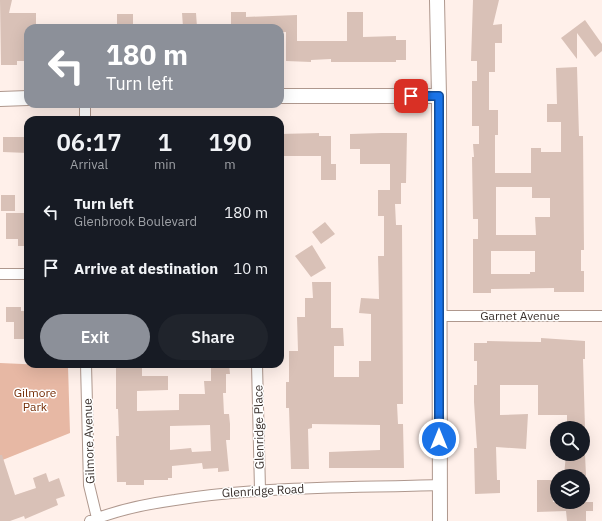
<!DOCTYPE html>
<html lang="en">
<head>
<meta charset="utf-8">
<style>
	body { margin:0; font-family:"IBM Plex Sans",sans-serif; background:#20242c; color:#f1f3f6; height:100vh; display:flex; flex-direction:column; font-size:15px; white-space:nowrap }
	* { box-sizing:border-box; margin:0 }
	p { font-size:13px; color:#9ea1a6 }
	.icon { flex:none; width:22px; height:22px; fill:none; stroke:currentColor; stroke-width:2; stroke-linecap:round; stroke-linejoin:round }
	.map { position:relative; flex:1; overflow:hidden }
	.panel { position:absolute; left:24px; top:116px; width:260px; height:252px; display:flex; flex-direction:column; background:#171b24; border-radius:12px; box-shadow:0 4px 16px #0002 }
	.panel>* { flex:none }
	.top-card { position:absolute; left:24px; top:24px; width:260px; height:84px; border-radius:12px; box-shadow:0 4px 16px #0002; background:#8c9099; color:#fff; overflow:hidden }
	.fabs { position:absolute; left:550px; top:421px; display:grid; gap:8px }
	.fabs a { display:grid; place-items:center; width:40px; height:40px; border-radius:50%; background:#171b24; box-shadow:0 4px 16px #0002; font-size:20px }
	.pin { position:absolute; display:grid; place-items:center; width:34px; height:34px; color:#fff; margin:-17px; border-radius:8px; box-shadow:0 2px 6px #0006 }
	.me { position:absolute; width:44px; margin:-22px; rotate:0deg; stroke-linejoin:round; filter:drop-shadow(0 0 3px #0008) }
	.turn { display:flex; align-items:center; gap:14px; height:84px; padding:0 16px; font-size:18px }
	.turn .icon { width:52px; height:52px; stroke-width:2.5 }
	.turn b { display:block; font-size:28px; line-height:34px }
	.eta { display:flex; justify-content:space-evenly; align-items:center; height:68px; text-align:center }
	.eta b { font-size:24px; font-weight:600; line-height:28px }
	.primary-button { display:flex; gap:8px; margin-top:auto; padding:8px 16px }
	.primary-button a { flex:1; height:46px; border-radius:24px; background:#8c9099; color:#fff; font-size:16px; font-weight:600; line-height:46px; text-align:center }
	.primary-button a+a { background:#20242c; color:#f1f3f6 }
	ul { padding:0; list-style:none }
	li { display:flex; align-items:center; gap:12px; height:56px; padding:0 16px }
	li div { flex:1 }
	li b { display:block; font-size:15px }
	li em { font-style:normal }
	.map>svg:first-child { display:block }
	.green { fill:#e7b8a4 }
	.building { fill:#d9c1b7; fill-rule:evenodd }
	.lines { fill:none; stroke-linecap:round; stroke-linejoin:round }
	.street-casing { stroke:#af988e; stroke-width:12 }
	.secondary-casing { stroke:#af988e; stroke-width:16 }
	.street { stroke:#fff; stroke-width:10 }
	.secondary { stroke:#fff; stroke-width:14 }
	.route-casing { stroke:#114b97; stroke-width:10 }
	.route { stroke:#1a73e8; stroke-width:7 }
	.labels { text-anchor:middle; stroke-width:3; stroke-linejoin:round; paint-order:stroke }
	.street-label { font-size:12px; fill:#39302c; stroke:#fff }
	.park-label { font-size:12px; fill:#762f08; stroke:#fff }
</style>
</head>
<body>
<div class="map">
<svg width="602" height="521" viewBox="0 0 602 521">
	<rect width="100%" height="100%" fill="#fff0ea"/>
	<path class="green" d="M0,363L68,366L70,433L0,461Z"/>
	<path class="building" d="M0,0H12L9,13H36V28H28V61H17V65H1Z
		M473,0H499L493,25L502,24V43H495V72H489V110H498V135H495V173H531V148H541V152H561V122H547V104H557L556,68L577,67L579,136H583L584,250H581V271H584V292H554V288L491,289V293H473V239H478V219H473L472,157H474L473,144H479V126H472V81H477V61H471ZM496,187H532V198H550V217H535L536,235H496ZM491,251H535V272H530V274H491Z
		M231,12H246V17L297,15V41H347V12H363V37L396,36V40H406V60H396V62H331V59L311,60V62L286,61V32H280V28L231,27Z
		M182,13H196L197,27H183Z
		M117,14H133V28H117Z
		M585,20L602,44V51L595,57L577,33V59L561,38Z
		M319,133V136H331V164H336V180H321V156H280V134Z
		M382,133H407L406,183H401V204H395L396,225H402L403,404H397L398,424H403L404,468H329V452L380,450V425L312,424V428L308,429L309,469H291L289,408H286V382H289V351H298L297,317H305V298H313L312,282H331V328H343L344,346H334V377H359V361H371V314L359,313L361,298L379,299L378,256H384V216H378V190H390V164H360V149H350V134Z
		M3,137H28V153L3,152Z
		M1,195H15V211H1Z
		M6,213H28V246H18V239H6Z
		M325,222L335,234L321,244L312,232Z
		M312,245L326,268L311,277L295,256Z
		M6,307H21V311H28V339H14V322H6Z
		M541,338L585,341V359H583L585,428H567V415H538V385H500V415L528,414L526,449L496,447L497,480H500V493L475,494L474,448H477L474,402V385H477V361H474V343H487V341L541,342Z
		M130,364H142V376H168V390L137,391V411L179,410V394H205L204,381H211V364H229L230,374H226V393H223L224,414H229L230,424V440H226L229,471L218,472V468L203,469L202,463L172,466V478H168V480H144V485H126V482H117L116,436H119L118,409H116V368H130ZM210,425L211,451L192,452L191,448L170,450V426Z
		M566,454H585L586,476H564Z
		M0,455H2L15,495L36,488L33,478L46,473L49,482L59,478L65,496L56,499L58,505L25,519L24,516L10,521H0Z
		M537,480H552L553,502H593V511H586V521H567L566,511L537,512Z"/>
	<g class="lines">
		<g class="street-casing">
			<path id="street" d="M85,120V104
				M0,274H28
				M438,316H602
				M86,364L89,485L97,518
				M257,364L260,490
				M90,521C117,510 146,504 175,500C262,486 351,488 439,485"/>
		</g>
		<g class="secondary-casing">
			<path id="secondary" d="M437,0L439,96L440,521
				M280,96H439
				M0,99L28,98"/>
		</g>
		<use href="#street" class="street"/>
		<use href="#secondary" class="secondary"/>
	</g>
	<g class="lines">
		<g class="route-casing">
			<path id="route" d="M411,96H439V439"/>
		</g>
		<use href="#route" class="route"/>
	</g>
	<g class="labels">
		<g class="street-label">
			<text x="520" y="320">Garnet Avenue</text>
			<text transform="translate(259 427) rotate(-91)" y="4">Glenridge Place</text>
			<text transform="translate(89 441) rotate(-92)" y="4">Gilmore Avenue</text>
			<text transform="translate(263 491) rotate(-3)" y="4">Glenridge Road</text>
		</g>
		<g class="park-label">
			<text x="35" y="397">Gilmore<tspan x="35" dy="14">Park</tspan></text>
		</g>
	</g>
</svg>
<div class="fabs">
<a><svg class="icon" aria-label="search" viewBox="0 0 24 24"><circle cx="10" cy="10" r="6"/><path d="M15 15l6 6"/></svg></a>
<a><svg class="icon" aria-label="layers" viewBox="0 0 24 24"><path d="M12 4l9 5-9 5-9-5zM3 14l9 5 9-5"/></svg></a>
</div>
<div class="pin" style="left:411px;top:96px;background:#d93025"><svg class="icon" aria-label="arrive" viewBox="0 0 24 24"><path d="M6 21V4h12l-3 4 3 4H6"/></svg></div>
<svg class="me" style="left:439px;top:439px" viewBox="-20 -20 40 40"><circle r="17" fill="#1a73e8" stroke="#fff" stroke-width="3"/><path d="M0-11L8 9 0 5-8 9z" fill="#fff"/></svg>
<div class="top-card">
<div class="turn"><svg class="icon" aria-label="left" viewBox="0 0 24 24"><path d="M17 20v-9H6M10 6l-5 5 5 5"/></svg><div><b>180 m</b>Turn left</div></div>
</div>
<section class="panel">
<div class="eta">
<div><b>06:17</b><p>Arrival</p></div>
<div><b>1</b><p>min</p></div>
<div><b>190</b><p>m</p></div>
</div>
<ul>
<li><svg class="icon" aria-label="left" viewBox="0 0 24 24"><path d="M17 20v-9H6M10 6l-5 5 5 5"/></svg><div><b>Turn left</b><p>Glenbrook Boulevard</p></div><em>180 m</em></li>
<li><svg class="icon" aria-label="arrive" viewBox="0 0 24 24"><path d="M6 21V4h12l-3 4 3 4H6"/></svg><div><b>Arrive at destination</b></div><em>10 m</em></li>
</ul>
<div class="primary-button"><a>Exit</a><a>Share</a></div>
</section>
</div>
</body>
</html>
